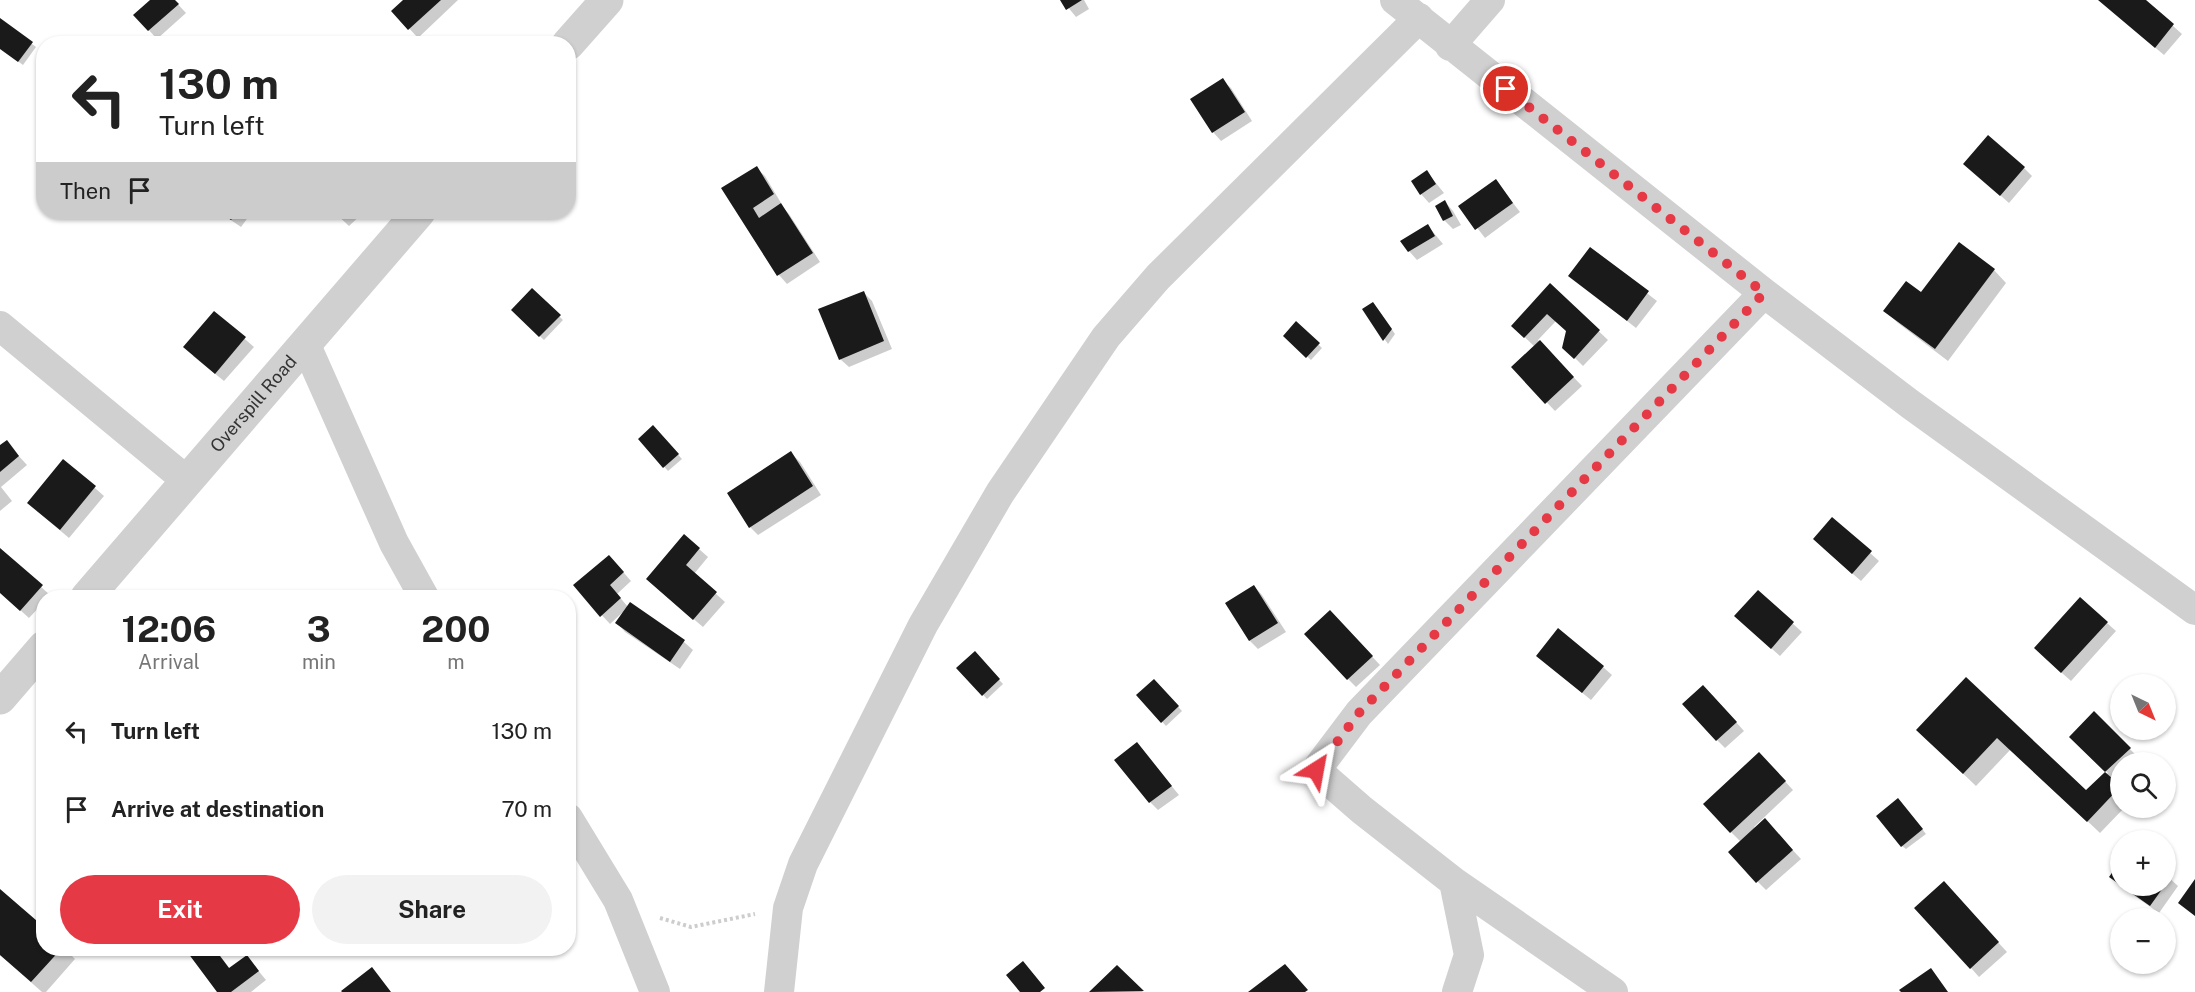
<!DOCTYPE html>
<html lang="en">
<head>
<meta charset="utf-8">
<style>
	body { margin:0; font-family:"Public Sans",sans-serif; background:#f2f2f2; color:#222; height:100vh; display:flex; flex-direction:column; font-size:22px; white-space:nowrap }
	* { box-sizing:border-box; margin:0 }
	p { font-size:20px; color:#767676 }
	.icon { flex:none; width:33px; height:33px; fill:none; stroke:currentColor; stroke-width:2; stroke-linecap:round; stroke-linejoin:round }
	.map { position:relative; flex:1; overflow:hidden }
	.side { position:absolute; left:36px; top:590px; width:540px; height:366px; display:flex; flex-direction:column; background:#fff; border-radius:24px; box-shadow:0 2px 4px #0004 }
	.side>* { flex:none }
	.banner { position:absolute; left:36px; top:36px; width:540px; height:183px; border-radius:24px; box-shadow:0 2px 4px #0004; background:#fff; color:#222; overflow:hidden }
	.needle { width:39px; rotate:137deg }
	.buttons { position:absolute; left:2110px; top:674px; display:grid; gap:12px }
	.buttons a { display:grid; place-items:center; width:66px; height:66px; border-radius:50%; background:#fff; box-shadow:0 2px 4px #0004; font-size:30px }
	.pin { position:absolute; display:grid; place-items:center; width:51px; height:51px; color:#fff; margin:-26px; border:3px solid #fff; border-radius:50%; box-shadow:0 2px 6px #0007 }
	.me { position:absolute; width:66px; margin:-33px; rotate:34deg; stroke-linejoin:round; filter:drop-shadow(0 0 4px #0008) }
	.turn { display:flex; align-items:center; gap:21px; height:126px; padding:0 24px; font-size:27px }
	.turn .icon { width:78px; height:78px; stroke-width:2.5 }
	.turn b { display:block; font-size:42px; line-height:51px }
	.then { display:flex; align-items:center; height:57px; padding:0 24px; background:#0003; gap:12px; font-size:22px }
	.eta { display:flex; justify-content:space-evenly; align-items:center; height:102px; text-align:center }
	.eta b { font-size:36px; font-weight:700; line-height:42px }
	.primary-button { display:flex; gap:12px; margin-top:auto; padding:12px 24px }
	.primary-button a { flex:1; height:69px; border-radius:36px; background:#e63946; color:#fff; font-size:24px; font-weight:700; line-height:69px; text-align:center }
	.primary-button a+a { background:#f2f2f2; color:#222 }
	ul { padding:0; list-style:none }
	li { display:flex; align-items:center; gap:18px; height:78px; padding:0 24px }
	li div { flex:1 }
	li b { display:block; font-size:22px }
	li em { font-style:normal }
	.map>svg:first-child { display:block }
	.shadow { fill:#0003 }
	.building { fill:#1a1a1a }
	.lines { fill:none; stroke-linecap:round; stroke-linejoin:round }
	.path { stroke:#cdcdcd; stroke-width:4; stroke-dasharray:3 3; stroke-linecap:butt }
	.minor { stroke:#d0d0d0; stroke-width:30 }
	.tertiary { stroke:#d0d0d0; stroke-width:33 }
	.route { stroke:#e63946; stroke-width:10; stroke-dasharray:0 18 }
	.labels { text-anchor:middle; stroke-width:6; stroke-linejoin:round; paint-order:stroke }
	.street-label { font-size:18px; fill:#333; stroke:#fff }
</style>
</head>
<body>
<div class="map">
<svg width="2195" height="992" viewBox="0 0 2195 992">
	<rect width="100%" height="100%" fill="#fff"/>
	<path class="shadow" d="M152,0H174L186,13L157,39L135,15Z
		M405,0H458L418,38L393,11Z
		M1062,0H1084L1089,9L1076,17Z
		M2099,0H2144L2182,34L2164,55Z
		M0,20L36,47L23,65L0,48Z
		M1222,80L1231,88L1252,121L1221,141L1213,132Z
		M1965,164L2024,168L2032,176L2009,203Z
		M756,168L765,176L781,203L780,204L789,214L820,262L787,284L779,275L724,189Z
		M1427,172L1444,193L1429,203L1421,194Z
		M1496,181L1520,212L1485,238L1461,207Z
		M1445,202L1453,211L1461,225L1453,229L1444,220L1437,207Z
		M219,212H252L241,227Z
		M334,212H362L363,213L349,226Z
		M1428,226L1443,244L1417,260L1409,251Z
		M1590,249L1657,301L1636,328L1570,276Z
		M1994,270L2006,283L1948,361L1898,323L1885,311L1921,295Z
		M1550,285L1608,340L1583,366L1564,347L1567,331L1556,321L1538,340L1582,386L1555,411L1513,367L1535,347L1513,326Z
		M532,290L563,320L544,340L513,310Z
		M864,293L872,301L892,349L849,367L840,359Z
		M1377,308L1395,334L1388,344L1364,310Z
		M215,313L254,347L224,381L193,356Z
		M1296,323L1322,348L1311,360L1285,336Z
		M653,427L682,459L668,471L640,439Z
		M6,442L27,465L1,487L12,501L0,511V447Z
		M791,453L800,462L821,495L758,535L750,527Z
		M64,461L104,496L69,538L37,511Z
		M1832,519L1879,561L1861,581L1823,548Z
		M699,549L708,557L694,574L725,602L703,627L656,587Z
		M0,550L50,595L48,597H44V602L29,618L0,592Z
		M617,565L631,581L617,594L628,607L630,604L684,642L693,650L680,669L625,632L617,623L623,612L610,624L575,586Z
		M1254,586L1262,595L1286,632L1258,649L1250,641L1227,603Z
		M1758,592L1802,632L1780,656L1745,625Z
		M1338,620L1380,665L1356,687L1348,679Z
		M2107,623L2116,631L2071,681L2044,657Z
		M974,653L1003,684L987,699L958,668Z
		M1547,664L1603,667L1612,675L1591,700Z
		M1966,680L2086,792L2108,773L2071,737L2094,714L2138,757L2133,762H2121V774L2114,781L2121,786V807H2125L2100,833L2011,749L1976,786L1931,743Z
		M1154,681L1182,711L1166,726L1138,695Z
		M1712,695L1744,731L1725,748L1717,740Z
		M1137,744L1179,795L1158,810L1150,802Z
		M1767,762L1793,790L1754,827L1756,829H1773L1801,859L1766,890L1758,882L1741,842L1731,832Z
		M1902,804L1926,834L1906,849L1902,846Z
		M2121,862V885H2166V875L2178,886L2159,913L2119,885L2111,877Z
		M0,891L44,948H64L75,959L46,992H42L0,955Z
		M1952,892L2007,952L1979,977L1971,968Z
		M189,948H214L230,969L247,957L266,980L251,992H219Z
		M1117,967L1143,992H1091Z"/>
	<path class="building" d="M150,0H175L179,4L148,31L133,15Z
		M403,0H441L408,30L391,11Z
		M1060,0H1082L1066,10Z
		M2098,0H2146L2174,24L2155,48Z
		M0,18L33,42L18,62L0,49Z
		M1223,78L1245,112L1212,133L1190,99Z
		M1988,135L2025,167L2000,196L1963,164Z
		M757,166L774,194L753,208L759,218L781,203L813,253L777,276L721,188Z
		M1427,170L1436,184L1420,195L1411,181Z
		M1496,179L1513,203L1475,230L1458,206Z
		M1445,200L1453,216L1443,221L1435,206Z
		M220,212H238L231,220Z
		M332,212H347L340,219Z
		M1428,224L1435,236L1408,252L1400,241Z
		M1959,242L1995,269L1935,349L1883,311L1906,281L1921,292Z
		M1590,247L1649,291L1627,321L1568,276Z
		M1550,283L1600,330L1574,359L1562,348L1566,331L1547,314L1524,338L1511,326Z
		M532,288L561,315L539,337L511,310Z
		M864,291L884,341L839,360L818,309Z
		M1373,302L1392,329L1383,341L1362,309Z
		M214,311L246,337L215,374L183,347Z
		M1296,321L1320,343L1306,358L1283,336Z
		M1540,340L1574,377L1545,404L1511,367Z
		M653,425L679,454L663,468L638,439Z
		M7,440L19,456L0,472V445Z
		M791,451L813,486L749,528L727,493Z
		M63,459L96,486L60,530L27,503Z
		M1832,517L1872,551L1852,574L1813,539Z
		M684,534L700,548L686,565L717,592L693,620L646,579Z
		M0,548L43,585L20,611L0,593Z
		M609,555L624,572L610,585L621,598L600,617L573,585Z
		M1254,585L1278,623L1249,641L1225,603Z
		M1758,590L1794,622L1771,649L1734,616Z
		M2080,597L2108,622L2061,673L2034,648Z
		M630,602L685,640L670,662L615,623Z
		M1330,610L1373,656L1347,680L1304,634Z
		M1558,628L1604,666L1582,693L1536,656Z
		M975,651L1000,679L982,696L956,668Z
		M1966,677L2086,790L2105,772L2069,737L2094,711L2131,748L2105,772L2121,786L2087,822L1997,738L1963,774L1916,730Z
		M1154,679L1179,706L1161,723L1136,695Z
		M1703,685L1737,722L1716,741L1682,704Z
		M1137,742L1172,786L1149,803L1114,760Z
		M1759,752L1786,781L1730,833L1703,804Z
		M1898,798L1923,829L1901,847L1876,816Z
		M1765,818L1793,850L1756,883L1728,852Z
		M2121,860V885H2165L2150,906L2109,877Z
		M2195,879V916L2178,903Z
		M1944,881L1999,942L1970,969L1914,908Z
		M0,889L44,927V948H62L31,982L0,955Z
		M187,948H214L229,968L247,955L259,971L231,992H217L185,949Z
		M1023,961L1045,988L1040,992H1020L1006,975Z
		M1285,964L1308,990L1305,992H1248Z
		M1117,965L1144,991L1089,992Z
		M372,967L391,992H342L341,991Z
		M1931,968L1948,992H1901L1899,990Z"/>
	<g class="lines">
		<path class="path" d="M660,918L691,927L755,914"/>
		<path class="minor" d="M1395,0L1764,293L1910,404L2195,610
			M1450,46L1490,0
			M0,326L186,480
			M305,343L394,543L424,597
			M568,818L618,900L655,992
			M1454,882L1469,955L1457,992
			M779,992L788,908L803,864L923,625L1000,493L1106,337L1158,277L1419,18
			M1613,992L1454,882L1362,810L1316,770L1359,713L1764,293"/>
		<g class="tertiary">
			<path d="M568,44L607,0"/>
			<path id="s1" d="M87,597L419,212"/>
			<path d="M0,698L44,647"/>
		</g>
	</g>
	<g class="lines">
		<path class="route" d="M1316,770L1359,713L1764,293L1506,89"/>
	</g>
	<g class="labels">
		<g class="street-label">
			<text dy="6" stroke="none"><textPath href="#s1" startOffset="255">Overspill Road</textPath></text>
		</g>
	</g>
</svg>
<div class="buttons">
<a><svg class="needle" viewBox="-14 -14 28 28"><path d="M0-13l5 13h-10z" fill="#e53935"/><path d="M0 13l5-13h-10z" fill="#767676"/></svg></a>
<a><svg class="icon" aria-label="search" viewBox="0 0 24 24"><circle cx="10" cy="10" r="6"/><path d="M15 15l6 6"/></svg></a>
<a>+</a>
<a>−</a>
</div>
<div class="pin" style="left:1506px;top:89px;background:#d93025"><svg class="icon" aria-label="arrive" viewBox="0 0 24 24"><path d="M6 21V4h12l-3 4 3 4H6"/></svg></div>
<svg class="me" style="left:1316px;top:770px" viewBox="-20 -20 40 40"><path d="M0-17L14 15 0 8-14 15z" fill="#e63946" stroke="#fff" stroke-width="4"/></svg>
<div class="banner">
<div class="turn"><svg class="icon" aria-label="left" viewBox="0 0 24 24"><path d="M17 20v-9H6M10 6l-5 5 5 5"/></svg><div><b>130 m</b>Turn left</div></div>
<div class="then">Then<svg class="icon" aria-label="arrive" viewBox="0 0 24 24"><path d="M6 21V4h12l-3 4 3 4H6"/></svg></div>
</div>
<section class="side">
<div class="eta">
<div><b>12:06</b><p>Arrival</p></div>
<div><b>3</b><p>min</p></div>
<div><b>200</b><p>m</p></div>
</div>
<ul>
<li><svg class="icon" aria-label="left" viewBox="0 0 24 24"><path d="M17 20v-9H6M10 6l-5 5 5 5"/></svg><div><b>Turn left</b></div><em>130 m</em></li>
<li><svg class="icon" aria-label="arrive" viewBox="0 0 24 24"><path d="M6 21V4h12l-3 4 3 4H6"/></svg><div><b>Arrive at destination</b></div><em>70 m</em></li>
</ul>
<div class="primary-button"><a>Exit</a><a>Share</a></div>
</section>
</div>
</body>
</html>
